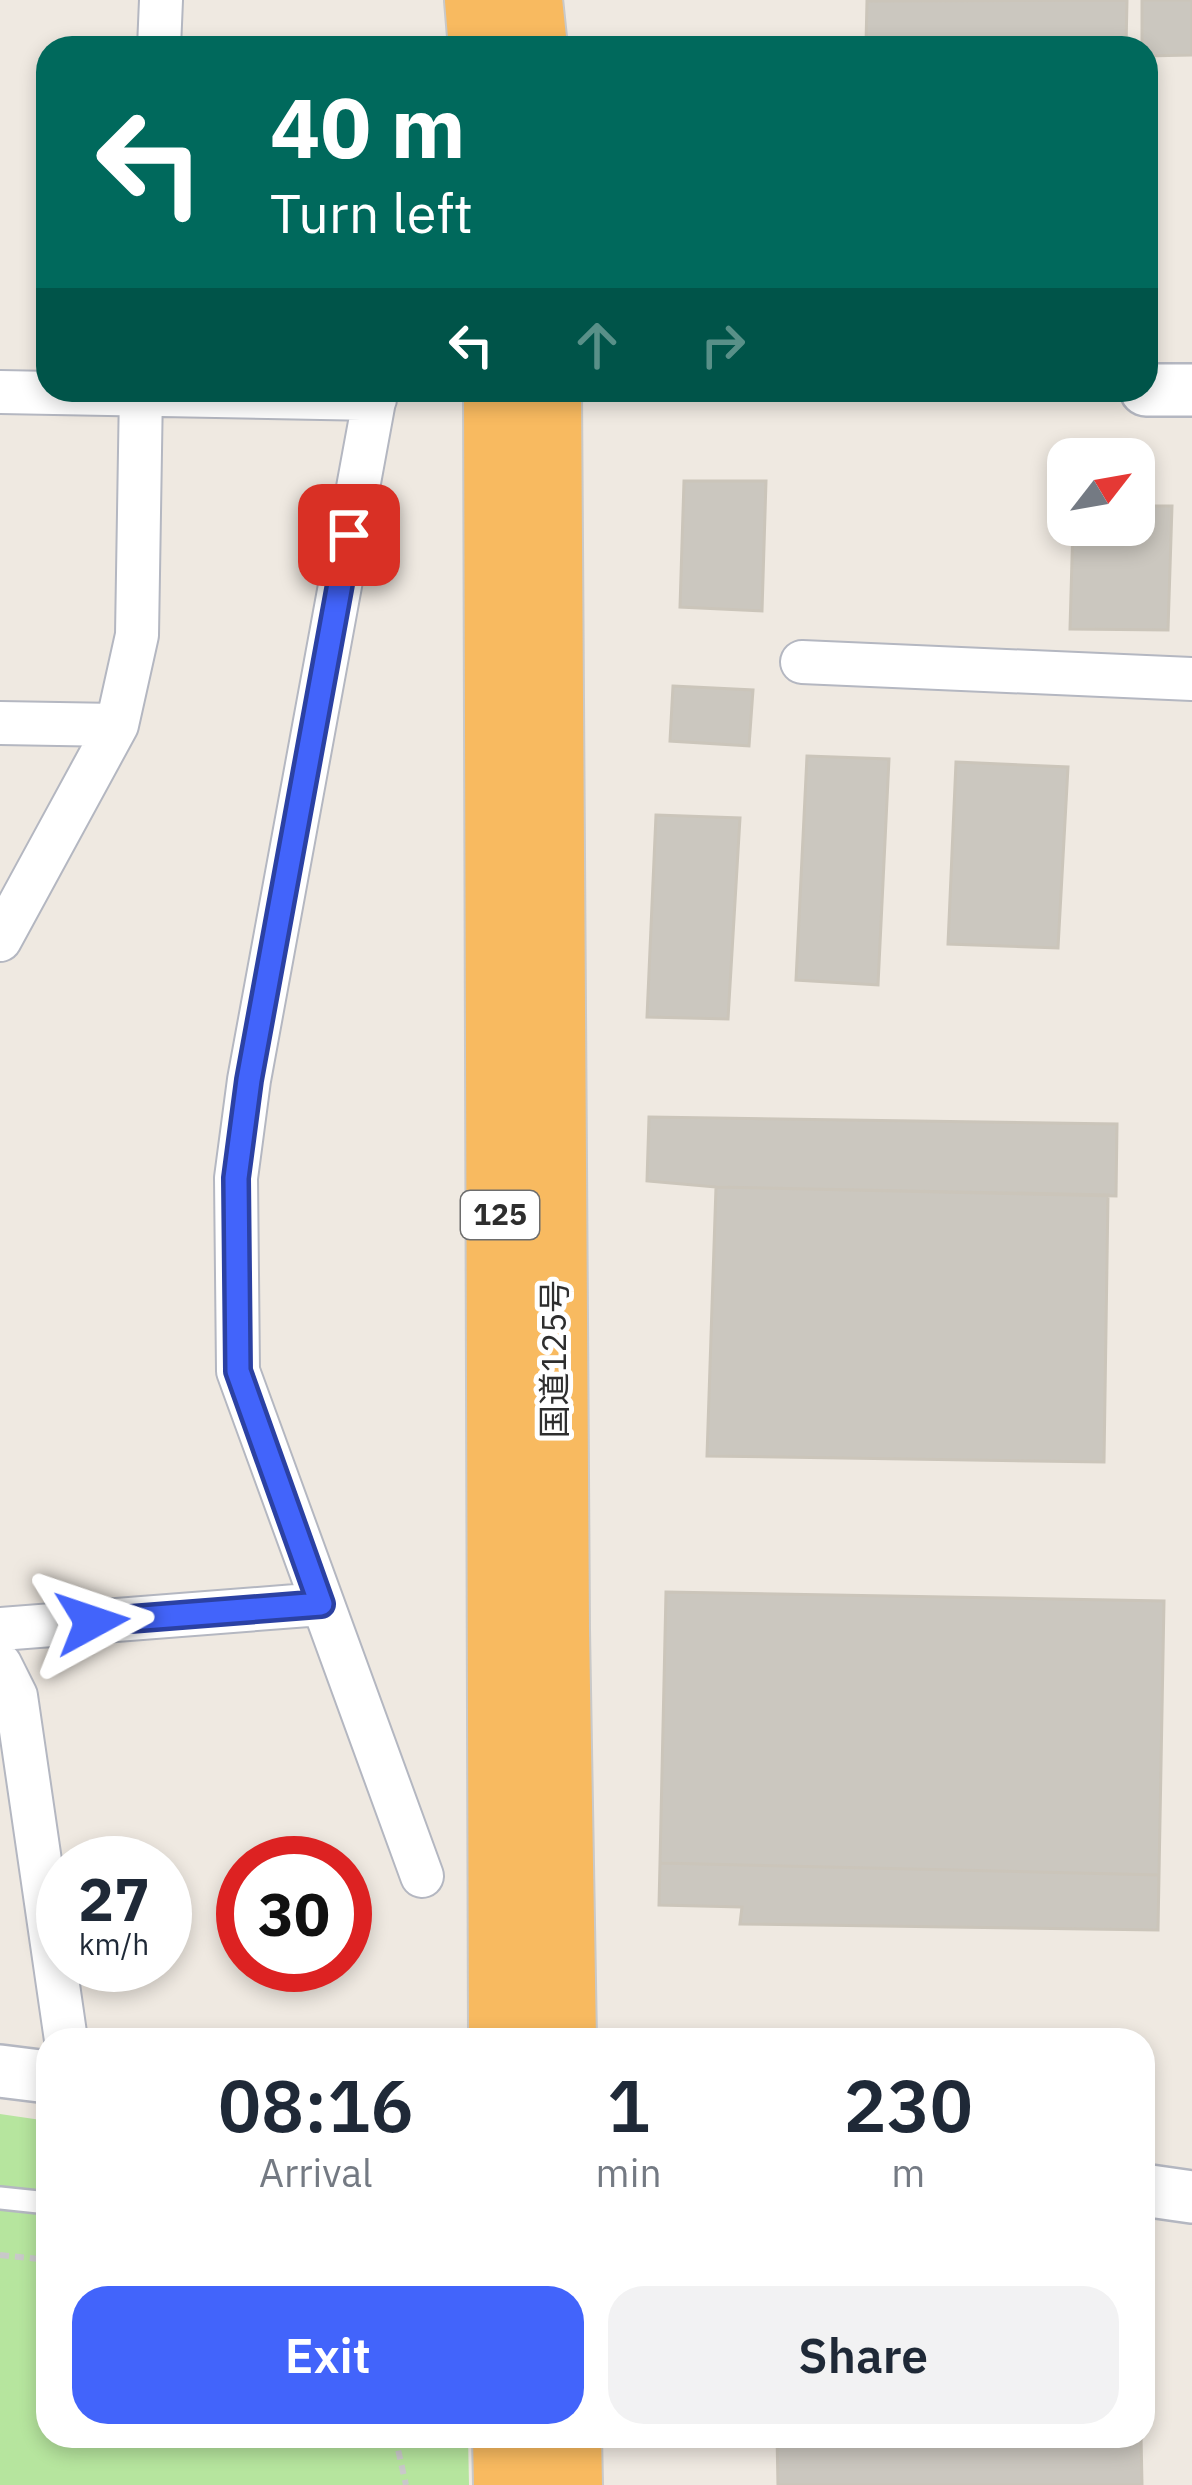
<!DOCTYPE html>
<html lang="en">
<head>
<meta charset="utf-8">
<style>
	body { margin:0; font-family:"IBM Plex Sans","Noto Sans JP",sans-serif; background:#f2f2f3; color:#1f2937; height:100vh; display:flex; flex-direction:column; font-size:45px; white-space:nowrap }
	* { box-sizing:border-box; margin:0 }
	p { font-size:39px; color:#747a83 }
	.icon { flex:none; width:66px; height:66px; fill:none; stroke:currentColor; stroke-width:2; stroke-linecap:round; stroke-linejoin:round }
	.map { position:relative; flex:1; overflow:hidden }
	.details { position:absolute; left:36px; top:2028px; width:1119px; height:420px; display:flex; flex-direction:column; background:#fff; border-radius:36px; box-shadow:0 6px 18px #0003 }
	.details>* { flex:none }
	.top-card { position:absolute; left:36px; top:36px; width:1122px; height:366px; border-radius:36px; box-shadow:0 6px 18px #0003; background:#00695c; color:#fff; overflow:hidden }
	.needle { width:78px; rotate:59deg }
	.controls { position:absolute; left:1047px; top:438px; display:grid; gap:24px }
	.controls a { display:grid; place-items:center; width:108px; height:108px; border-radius:24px; background:#fff; box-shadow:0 6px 18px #0003; font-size:60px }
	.speed { position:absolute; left:36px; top:1836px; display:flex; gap:24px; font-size:60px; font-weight:700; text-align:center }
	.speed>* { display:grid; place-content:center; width:156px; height:156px; border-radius:50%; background:#fff; box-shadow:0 6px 18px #0003; line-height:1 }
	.speed small { font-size:30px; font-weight:400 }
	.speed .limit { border:18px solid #d22; background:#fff; color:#111 }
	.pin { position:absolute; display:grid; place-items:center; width:102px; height:102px; color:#fff; margin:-51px; border-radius:24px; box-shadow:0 6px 18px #0006 }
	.me { position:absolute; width:132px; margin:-66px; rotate:85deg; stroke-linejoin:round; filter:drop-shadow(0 0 9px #0008) }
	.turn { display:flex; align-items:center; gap:42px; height:252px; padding:0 36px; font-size:54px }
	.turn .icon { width:156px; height:156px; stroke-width:2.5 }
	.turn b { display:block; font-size:84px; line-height:102px }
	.lanes { display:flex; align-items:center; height:114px; padding:0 36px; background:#0003; justify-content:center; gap:60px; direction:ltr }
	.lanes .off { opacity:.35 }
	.eta { display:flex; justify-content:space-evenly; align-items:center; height:204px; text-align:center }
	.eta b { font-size:72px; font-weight:600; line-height:84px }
	.cta { display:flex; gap:24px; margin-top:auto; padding:24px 36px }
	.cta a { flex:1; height:138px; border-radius:36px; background:#4264fb; color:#fff; font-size:48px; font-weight:600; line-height:138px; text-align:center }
	.cta a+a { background:#f2f2f3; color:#1f2937 }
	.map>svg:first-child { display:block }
	.green { fill:#b6e59e }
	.building { fill:#cbc7bf; stroke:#cbc5ba; stroke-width:3 }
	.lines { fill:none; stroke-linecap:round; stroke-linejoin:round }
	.service-casing { stroke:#b4b7c1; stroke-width:26 }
	.minor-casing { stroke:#b4b7c1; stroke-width:46 }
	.tertiary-casing { stroke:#b4b7c1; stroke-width:56 }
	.trunk-casing { stroke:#c9c9c9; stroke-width:70 }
	.path { stroke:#c9c9c9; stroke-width:6; stroke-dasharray:9 6; stroke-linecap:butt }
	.service { stroke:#fff; stroke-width:21 }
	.minor { stroke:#fff; stroke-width:42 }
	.tertiary { stroke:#fff; stroke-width:51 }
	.trunk { stroke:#f8ba60; stroke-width:66 }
	.route-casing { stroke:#2b41a3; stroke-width:30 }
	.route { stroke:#4264fb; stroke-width:21 }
	.labels { text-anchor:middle; stroke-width:10; stroke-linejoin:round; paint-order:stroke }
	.shield { fill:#fff; stroke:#6d6d6d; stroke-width:3 }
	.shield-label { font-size:30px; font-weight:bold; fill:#2e2e2e }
	.street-label { font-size:33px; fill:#2e2e2e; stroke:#fff }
</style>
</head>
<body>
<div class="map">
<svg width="1192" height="2485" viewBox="0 0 1192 2485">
	<rect width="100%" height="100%" fill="#efe9e1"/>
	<path class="green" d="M0,2114L48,2121V2436H468L469,2485H0Z"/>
	<path class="building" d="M1127,0L1126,48L866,44L867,1Z
		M1142,0H1192V55L1146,56V48H1142Z
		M684,481H766L762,611L680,607Z
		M1134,506H1172L1168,630L1070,629L1073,525H1134Z
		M673,686L753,690L749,746L670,741Z
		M807,756L889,759L878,985L796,980Z
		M956,762L1068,767L1058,948L948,944Z
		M656,815L740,818L728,1019L647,1017Z
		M649,1117L1117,1124L1116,1196L716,1187L647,1181Z
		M716,1187L1108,1195L1104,1462L707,1456Z
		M666,1592L1164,1601L1159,1875L660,1863Z
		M660,1863L1159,1875L1158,1930L740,1924L742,1907L659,1905Z
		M777,2436H1141L1142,2485H778Z"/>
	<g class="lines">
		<g class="service-casing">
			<path id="service" d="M0,2198L48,2203"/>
		</g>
		<g class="minor-casing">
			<path id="minor" d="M159,48L161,0
				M376,390L249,1080L236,1178L238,1371L422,1876
				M0,392L375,399
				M802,662L1192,679
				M0,723L117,725
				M0,940L117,725L137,635L141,390
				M0,1629L321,1604
				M0,1664L16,1696L66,2040"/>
		</g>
		<g class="tertiary-casing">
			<path id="tertiary" d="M1146,390H1192
				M0,2071L48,2077
				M1143,2190L1192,2197"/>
		</g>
		<g class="trunk-casing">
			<path id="trunk" d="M478,0L482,48
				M529,0L534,48
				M497,390L502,2040
				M548,390L556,1630L563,2040
				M506,2436L507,2485
				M568,2436L569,2485"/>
		</g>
		<path class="path" d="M0,2255L48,2260
			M395,2436L406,2485"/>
		<use href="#service" class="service"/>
		<use href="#minor" class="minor"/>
		<use href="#tertiary" class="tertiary"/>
		<use href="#trunk" class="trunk"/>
	</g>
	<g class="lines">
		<g class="route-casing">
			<path id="route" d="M92,1622L321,1604L238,1371L236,1178L249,1080L349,535"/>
		</g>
		<use href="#route" class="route"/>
	</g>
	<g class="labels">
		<rect class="shield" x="461" y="1191" width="78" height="48" rx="9"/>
		<g class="shield-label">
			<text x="500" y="1225">125</text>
		</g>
		<g class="street-label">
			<text transform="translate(554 1359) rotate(-90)" y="12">国道125号</text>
		</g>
	</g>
</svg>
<div class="controls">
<a><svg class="needle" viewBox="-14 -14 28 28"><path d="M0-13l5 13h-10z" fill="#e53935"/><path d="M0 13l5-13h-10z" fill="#747a83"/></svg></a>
</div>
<div class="speed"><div>27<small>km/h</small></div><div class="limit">30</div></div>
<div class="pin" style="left:349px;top:535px;background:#d93025"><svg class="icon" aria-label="arrive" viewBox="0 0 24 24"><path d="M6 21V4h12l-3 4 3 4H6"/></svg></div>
<svg class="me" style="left:92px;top:1622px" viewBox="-20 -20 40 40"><path d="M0-17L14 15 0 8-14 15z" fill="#4264fb" stroke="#fff" stroke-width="4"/></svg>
<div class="top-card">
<div class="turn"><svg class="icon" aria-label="left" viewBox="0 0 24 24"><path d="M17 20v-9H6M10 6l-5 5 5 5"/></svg><div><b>40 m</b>Turn left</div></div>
<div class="lanes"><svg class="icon" aria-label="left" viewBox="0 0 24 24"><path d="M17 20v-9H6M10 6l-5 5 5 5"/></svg><svg class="icon off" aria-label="ahead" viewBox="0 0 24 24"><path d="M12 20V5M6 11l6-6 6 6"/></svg><svg class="icon off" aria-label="right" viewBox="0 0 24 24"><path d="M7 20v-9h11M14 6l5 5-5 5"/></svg></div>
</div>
<section class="details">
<div class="eta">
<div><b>08:16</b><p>Arrival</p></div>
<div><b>1</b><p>min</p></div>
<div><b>230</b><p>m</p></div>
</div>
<div class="cta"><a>Exit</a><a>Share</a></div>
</section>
</div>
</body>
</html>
